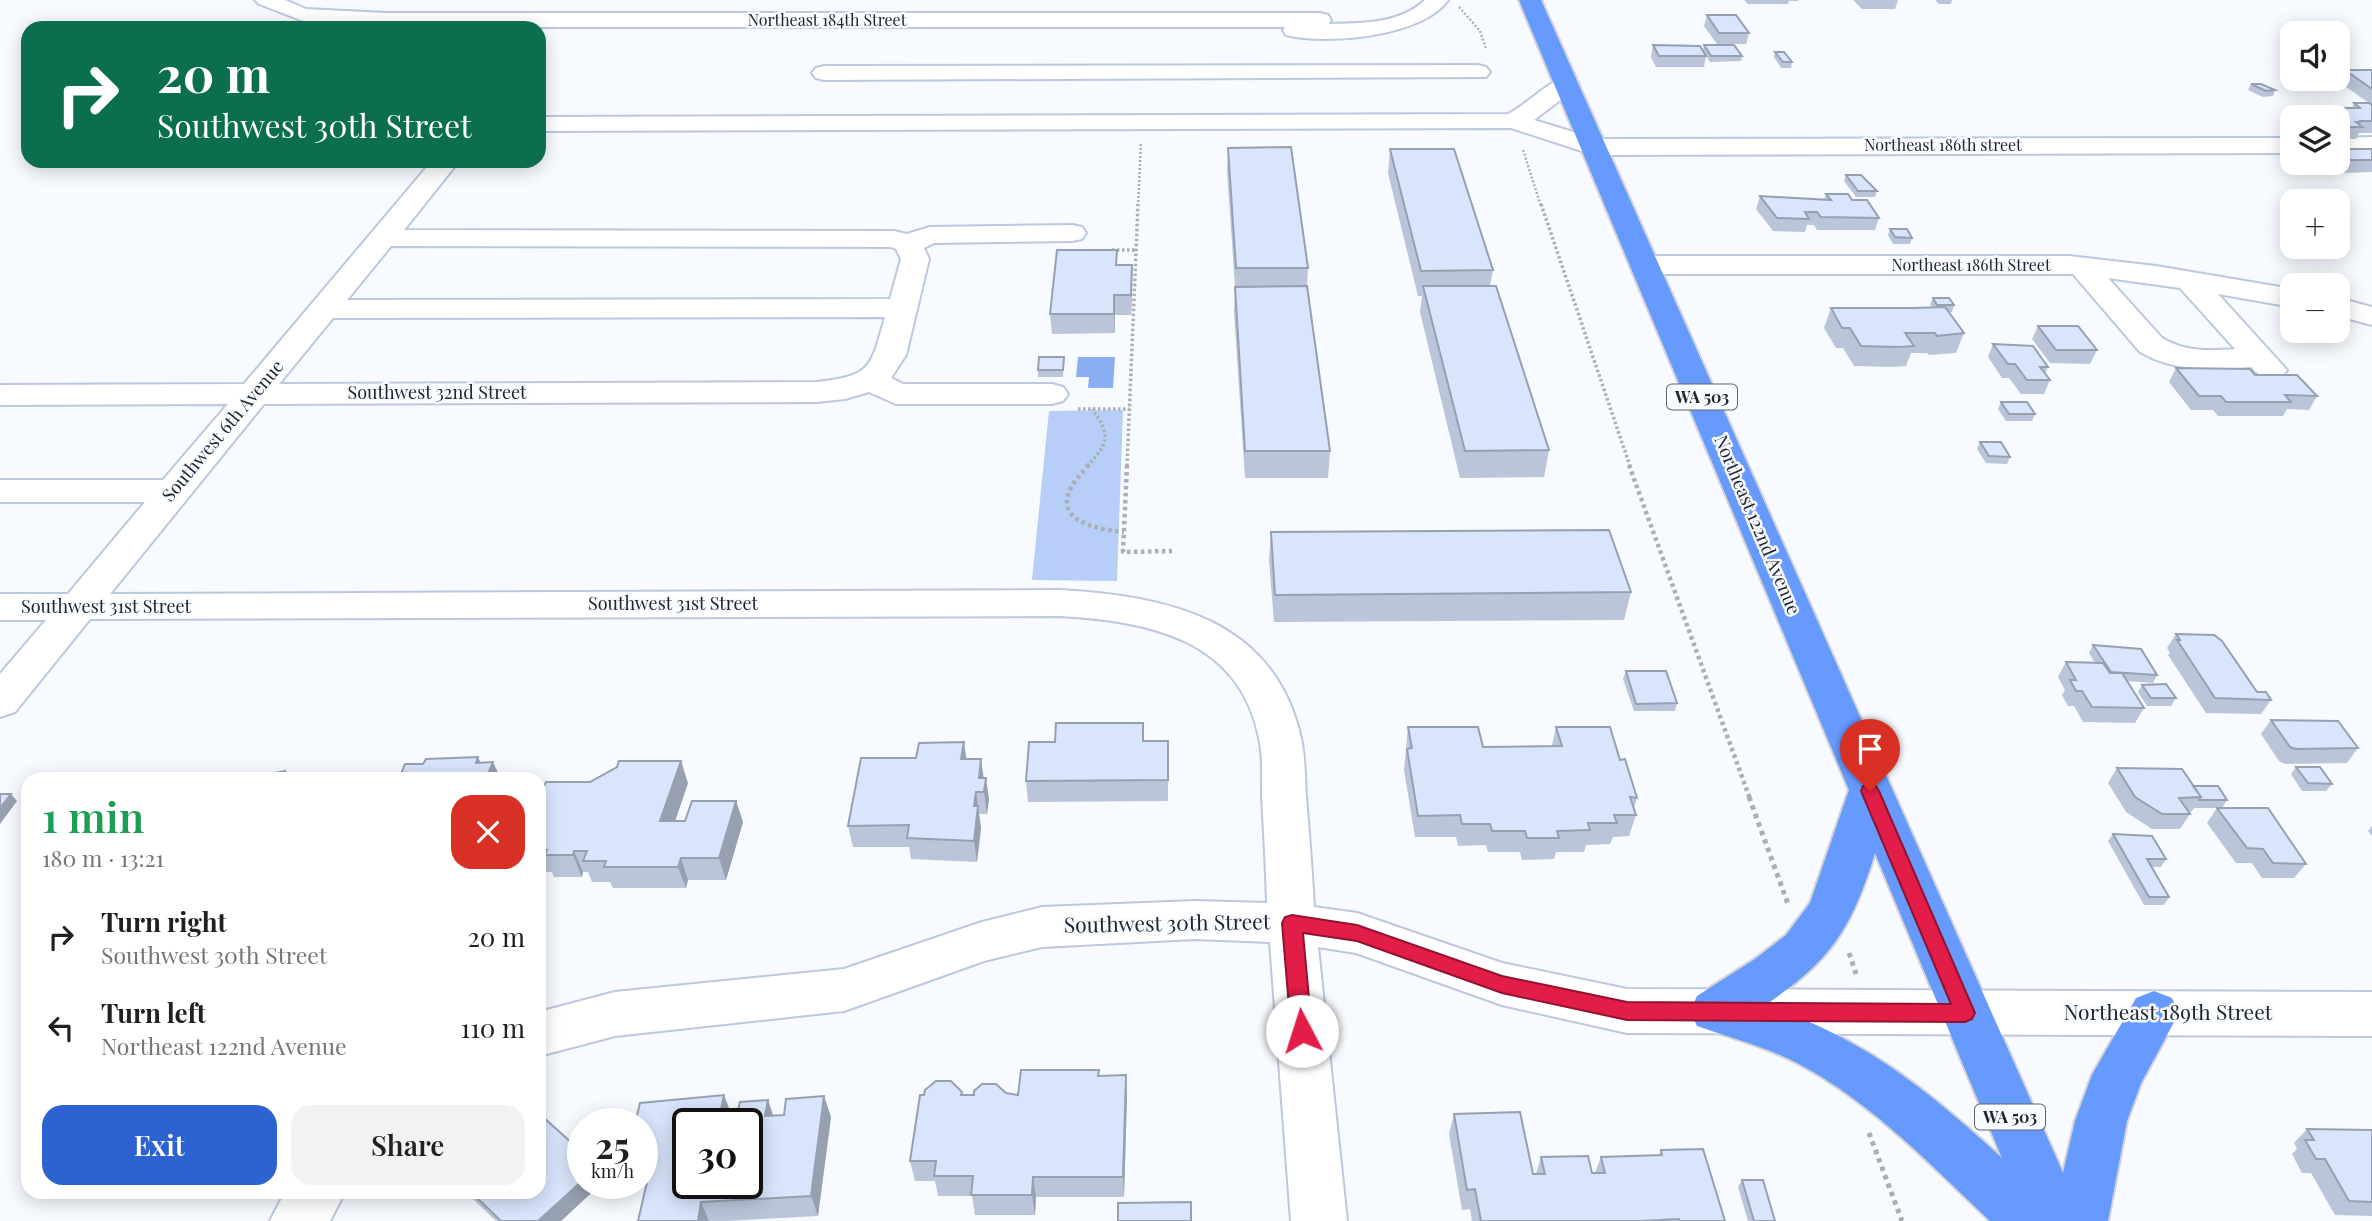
<!DOCTYPE html>
<html lang="en">
<head>
<meta charset="utf-8">
<style>
	body { margin:0; font-family:"Playfair Display",serif; background:#f2f2f2; color:#202124; height:100vh; display:flex; flex-direction:column; font-size:26px; white-space:nowrap }
	* { box-sizing:border-box; margin:0 }
	p { font-size:23px; color:#757577 }
	.icon { flex:none; width:38px; height:38px; fill:none; stroke:currentColor; stroke-width:2; stroke-linecap:round; stroke-linejoin:round }
	.map { position:relative; flex:1; overflow:hidden }
	.drawer { position:absolute; left:21px; top:772px; width:525px; height:427px; display:flex; flex-direction:column; background:#fff; border-radius:21px; box-shadow:0 4px 18px #0003 }
	.drawer>* { flex:none }
	.banner { position:absolute; left:21px; top:21px; width:525px; height:147px; border-radius:21px; box-shadow:0 4px 18px #0003; background:#0b6e4f; color:#fff; overflow:hidden }
	.tools { position:absolute; left:2280px; top:21px; display:grid; gap:14px }
	.tools a { display:grid; place-items:center; width:70px; height:70px; border-radius:14px; background:#fff; box-shadow:0 4px 18px #0003; font-size:35px }
	.speed { position:absolute; left:567px; top:1108px; display:flex; gap:14px; font-size:35px; font-weight:700; text-align:center }
	.speed>* { display:grid; place-content:center; width:91px; height:91px; border-radius:50%; background:#fff; box-shadow:0 4px 18px #0003; line-height:1 }
	.speed small { font-size:18px; font-weight:400 }
	.speed .limit { border:4px solid #111; border-radius:10px; background:#fff; color:#111 }
	.pin { position:absolute; display:grid; place-items:center; width:60px; height:60px; color:#fff; margin:-72px -30px; border-radius:50% 50% 50% 0; rotate:-45deg; box-shadow:0 0 7px #0007 }
	.pin .icon { rotate:45deg }
	.me { position:absolute; width:77px; margin:-38px; rotate:355deg; stroke-linejoin:round; filter:drop-shadow(0 0 5px #0008) }
	.turn { display:flex; align-items:center; gap:24px; height:147px; padding:0 21px; font-size:32px }
	.turn .icon { width:91px; height:91px; stroke-width:2.5 }
	.turn b { display:block; font-size:49px; line-height:60px }
	.round { display:grid; place-items:center; flex:none; width:74px; height:74px; border-radius:21px; background:#f2f2f2 }
	.headline { display:flex; align-items:center; justify-content:space-between; height:119px; padding:0 21px }
	h1 { font-size:42px; font-weight:600; line-height:52px; color:#1e9e55 }
	.cta { display:flex; gap:14px; margin-top:auto; padding:14px 21px }
	.cta a { flex:1; height:80px; border-radius:21px; background:#2d62d1; color:#fff; font-size:28px; font-weight:600; line-height:80px; text-align:center }
	.cta a+a { background:#f2f2f2; color:#202124 }
	ul { padding:0; list-style:none }
	li { display:flex; align-items:center; gap:21px; height:91px; padding:0 21px }
	li div { flex:1 }
	li b { display:block; font-size:26px }
	li em { font-style:normal }
	.map>svg:first-child { display:block }
	.green { fill:#b6cef8 }
	.water { fill:#89aef3 }
	.lines { fill:none; stroke-linecap:round; stroke-linejoin:round }
	.minor-casing { stroke:#bbc8de; stroke-width:4 }
	.highway-casing { stroke:#d2d3d5; stroke-width:4 }
	.path-far3 { stroke:#abafb4; stroke-width:2.5; stroke-dasharray:2 2; stroke-linecap:butt }
	.path-far2 { stroke:#abafb4; stroke-width:3.5; stroke-dasharray:2.5 2.5; stroke-linecap:butt }
	.path-far1 { stroke:#abafb4; stroke-width:4.5; stroke-dasharray:3.5 3.5; stroke-linecap:butt }
	.path { stroke:#abafb4; stroke-width:5; stroke-dasharray:4.5 4.5; stroke-linecap:butt }
	.minor { fill:#fff; fill-rule:evenodd }
	.highway { fill:#679afe; fill-rule:evenodd }
	.wall { fill:#bac5d9 }
	.shaded-wall { fill:#97a0b0 }
	.building { fill:#d8e5fc; stroke:#97a0b0; stroke-width:2; fill-rule:evenodd }
	.route { fill:#e11d48; stroke:#92132f; stroke-width:2 }
	.labels { text-anchor:middle; stroke-width:5; stroke-linejoin:round; paint-order:stroke }
	.far-street-label { font-size:16px; fill:#20252d; stroke:#f7fafe }
	.shield { fill:#f7fafe; stroke:#60656c; stroke-width:2 }
	.shield-label { font-size:16px; font-weight:bold; fill:#20252d }
	.street-label { font-size:18px; fill:#20252d; stroke:#f7fafe }
	.near-street-label { font-size:21px; fill:#20252d; stroke:#f7fafe }
</style>
</head>
<body>
<div class="map">
<svg width="2372" height="1221" viewBox="0 0 2372 1221">
	<rect width="100%" height="100%" fill="#f7fafe"/>
	<path class="green" d="M1123,410L1117,581L1032,580L1049,411Z"/>
	<path class="water" d="M1078,357H1115L1113,388H1088L1089,377H1076Z"/>
	<g class="lines">
		<g class="minor-casing">
			<path id="minor" d="M255,0H285L306,9L386,13H1320L1328,15L1331,20L1329,24C1362,23 1400,24 1425,0H1448C1422,37 1327,45 1286,35L1283,30L1285,27H386L303,21L259,4Z
				M1478,65L1486,67L1490,72L1486,77L824,80L816,78L812,73L816,68L824,66Z
				M1567,77L1575,79L1579,84L1575,89L1534,120L1596,139L2292,138V153L1594,155L1511,128L539,131V117L1508,114C1528,104 1546,82 1567,77Z
				M2372,137V153L2338,154V138Z
				M432,161H459L404,230L894,231L907,234L930,227L1072,225L1082,227L1086,233L1082,239L1072,241L934,243L924,248L929,259L906,355L891,378L903,384H1052L1063,387L1068,394L1063,401L1052,404H896L869,392L845,399L817,402L264,404L110,594L1059,590C1167,596 1277,618 1302,743C1305,760 1305,778 1306,796C1309,833 1312,870 1314,907L1357,913L1502,963L1627,989L2372,992V1036L1627,1033L1502,1005L1356,953L1318,947L1347,1221H1291L1270,942L1195,939L1042,947L984,961L844,1011L615,1036L539,1056V1012L615,992L844,969L982,922L1042,907L1195,901L1267,903C1266,867 1264,832 1262,796C1262,779 1263,760 1260,743C1242,638 1148,621 1059,616L90,619L15,712L0,717V674L46,620H0V594H68L145,502H0V480H163L228,404L0,405V385L244,384ZM391,246L891,247L896,249L901,259L890,299L347,300ZM885,317C871,367 872,376 817,382L279,384L333,318Z
				M1646,256H2069L2156,266L2292,289V307L2218,294L2287,370L2282,377C2268,380 2261,378 2251,367C2213,370 2174,372 2140,352L2073,274H1646L1636,271L1632,265L1636,259ZM2108,278L2180,288L2235,349C2209,351 2185,352 2162,338Z
				M2338,298L2372,307V325L2338,316Z
				M285,1192H345L330,1221H270Z"/>
		</g>
		<g class="highway-casing">
			<path id="highway" d="M1519,0H1541L2063,1173L2075,1121L2092,1075L2136,998L2154,991L2172,998L2179,1013L2141,1083L2127,1121L2108,1221H1990C1930,1164 1872,1103 1799,1064C1767,1047 1731,1038 1697,1026L1690,1011L1697,996L1755,959L1786,935L1810,903L1849,790ZM1875,853L2002,1158C1926,1089 1864,1038 1765,1005C1830,962 1852,928 1875,853Z"/>
		</g>
		<path class="path-far3" d="M1459,7L1480,31L1486,49
			M1523,150L1541,206
			M1138,206L1141,143"/>
		<path class="path-far2" d="M1541,204L1630,466
			M1112,250H1136
			M1078,409H1129
			M1087,466C1109,444 1111,434 1092,409
			M1127,466L1138,204"/>
		<path class="path-far1" d="M1089,465C1044,510 1074,527 1124,532
			M1127,465L1123,552L1172,551
			M1629,465L1750,799"/>
		<path class="path" d="M1749,797L1788,904
			M1849,953L1856,974
			M1869,1133L1902,1221"/>
		<use href="#minor" class="minor"/>
		<use href="#highway" class="highway"/>
	</g>
	<path class="wall" d="M1744,0H1799L1798,1H1789L1788,4H1748Z
		M1853,0H1898L1895,9H1862Z
		M1935,0H1952L1951,4H1939Z
		M1707,15L1749,33L1746,44H1717L1704,26Z
		M1653,45L1703,50L1704,45L1742,56L1741,61L1710,62L1706,56L1704,67H1656L1651,57Z
		M1775,52L1792,62L1791,68H1781L1774,57Z
		M2345,70H2372V133H2359L2356,139H2338V117H2302L2305,111H2334L2336,108H2352L2354,103H2369L2339,82Z
		M2251,84L2275,90L2273,96L2263,97L2248,90Z
		M1228,148L1308,268L1307,286L1330,451L1328,478H1245L1234,312L1235,287L1227,171Z
		M1390,149L1493,270L1490,286L1549,450L1544,477L1460,478L1420,312L1422,296H1418L1388,173Z
		M2338,149H2372V172L2344,173L2332,163H2338Z
		M1846,175L1877,191L1875,197H1856L1844,181Z
		M1826,194L1852,200L1879,218L1875,230H1817L1814,225H1807L1805,232L1773,231L1756,209L1760,196L1824,200Z
		M1890,229L1912,238L1910,244H1893L1888,235Z
		M1117,265L1132,284L1131,315H1115V333L1052,334L1050,314Z
		M1933,298L1954,305L1952,312H1949L1964,333L1956,353L1929,355L1927,353H1911L1906,366L1893,367L1854,366L1843,348H1836L1824,328L1831,308H1932L1930,304Z
		M2038,326L2097,350L2090,364L2050,363L2032,339Z
		M1993,344L2048,367L2045,374L2050,380L2044,394H2021L2009,378H2002L1988,357Z
		M1064,357L1063,377H1038V370Z
		M2176,368L2255,375L2317,396L2309,410L2287,409L2283,416H2218L2213,410H2191L2169,382Z
		M2001,402L2035,414L2032,421H2006L1998,409Z
		M1980,442L2010,457L2007,464L1986,463L1977,449Z
		M1271,532L1631,592L1624,620L1274,622L1269,560Z
		M2176,634L2257,692L2271,700L2261,714L2206,713L2168,655L2170,653L2167,648Z
		M2093,645L2157,675L2153,683L2127,681L2144,708L2135,723L2083,722L2074,706H2068L2062,695L2065,690L2058,677L2066,662L2095,663L2089,653Z
		M1626,671L1677,703L1675,711H1634L1623,679Z
		M2142,685L2176,698L2171,706H2147L2138,692Z
		M2271,720L2358,748L2347,763L2285,764L2279,761L2261,734Z
		M1143,723L1144,741H1168V801L1028,802L1026,781L1055,742Z
		M1408,727L1483,747L1552,746L1556,727L1620,760L1637,798L1634,808L1636,815L1629,836L1613,837L1610,844L1586,845L1584,852H1556L1554,859L1522,860L1520,852H1488L1486,845L1458,846L1456,837H1415L1404,770Z
		M966,759L983,778L989,799L987,814H979L981,828L977,862L911,859L909,847H853L848,826Z
		M2296,767L2332,784L2326,791H2302L2291,774Z
		M2117,768L2193,786L2227,800L2222,808H2194L2191,812H2188L2190,814L2180,829H2152L2126,812L2108,783Z
		M688,783L675,821H685L736,801L743,822L726,880H688L686,888H613L610,882H592L588,872H583L582,877H554L552,872H539V794Z
		M2217,808L2306,864L2294,878H2262L2252,863H2236L2207,823Z
		M2372,826V836L2368,831Z
		M2113,834L2166,859L2161,867H2152L2169,897L2164,905H2144L2108,841Z
		M1126,1075L1127,1096L1124,1197H1036L1035,1215H975L972,1196H938L935,1181H915L910,1161L962,1092V1095L1006,1093L1018,1095L1099,1076Z
		M824,1096L831,1117L818,1216L727,1221H638L648,1177H642V1124L732,1116L731,1119L736,1118L768,1100L773,1116L784,1115Z
		M1454,1114L1533,1174H1536L1541,1157L1595,1173L1601,1157L1659,1155L1661,1150L1725,1221H1472L1470,1209L1462,1210L1449,1134Z
		M2307,1129L2372,1130V1216L2335,1215L2311,1173H2302L2292,1154L2297,1149L2294,1143Z
		M1742,1180L1775,1221H1748L1738,1187Z
		M583,1183H602L561,1221H496L473,1199L469,1192H539Z"/>
	<path class="shaded-wall" d="M1132,265V284L1131,315V295Z
		M1114,295L1115,315V333L1114,314Z
		M964,742L967,764L961,759Z
		M478,757L487,776L493,762L501,779H484L476,763Z
		M981,759L984,780L979,778Z
		M681,761L688,783L668,842L660,821Z
		M285,771L290,779H283Z
		M986,778L989,799L987,814L984,792Z
		M976,792L981,828L977,862L974,841V806Z
		M11,794L17,801L0,824V808Z
		M736,801L743,822L726,880L719,858Z
		M574,851L583,872L582,877L573,855Z
		M681,858L688,880L686,888L678,867Z
		M1126,1075L1127,1096L1124,1197L1123,1177Z
		M724,1095L732,1116L730,1124L719,1119Z
		M824,1096L831,1117L818,1216L811,1196Z
		M768,1100L775,1121L765,1116Z
		M1033,1177L1036,1197L1035,1215L1032,1195Z
		M583,1180V1183H602L561,1221H538Z
		M701,1202L709,1221H698Z"/>
	<path class="building" d="M1707,15H1736L1749,33H1719Z
		M1653,45L1700,46L1706,56H1659Z
		M1704,45H1734L1742,56H1711Z
		M1775,52H1784L1792,62H1783Z
		M2345,70H2372V89Z
		M2251,84H2261L2275,90L2266,91Z
		M2354,103H2369L2372,105V121H2359L2361,122H2356L2362,127H2342L2338,124V117H2314L2305,111H2340L2336,108H2360Z
		M1291,147L1308,268H1236L1228,148Z
		M1390,149H1454L1493,270L1421,271Z
		M2338,149H2372V160H2351L2338,150Z
		M1846,175H1861L1877,191H1858Z
		M1826,194H1848L1852,200H1867L1879,218L1821,217L1817,212H1805L1809,219L1777,218L1760,196L1831,200Z
		M1890,229H1907L1912,238L1895,237Z
		M1057,250H1117L1116,265H1132L1131,295H1114V314H1050Z
		M1307,286L1330,451H1245L1235,287Z
		M1423,286H1496L1549,450L1465,451Z
		M1933,298H1949L1954,305H1937Z
		M1945,307L1964,333L1937,336L1935,333H1905L1914,346L1900,347L1861,346L1850,328H1842L1831,308H1914Z
		M2038,326H2078L2097,350H2056Z
		M1993,344L2033,346L2048,367H2040L2050,380H2027L2015,364H2008Z
		M1039,357H1064L1063,370H1038Z
		M2176,368L2250,369L2255,375H2297L2317,396L2285,395L2291,402H2226L2221,396H2199Z
		M2001,402H2027L2035,414H2009Z
		M1980,442H2001L2010,457L1989,456Z
		M1609,530L1631,592L1275,595L1271,532Z
		M2176,634L2214,635L2222,641L2257,692H2266L2271,700L2215,698L2177,640H2180Z
		M2093,645L2141,649L2157,675L2111,672Z
		M2066,662L2103,663L2110,673H2122L2144,708L2092,707L2082,691H2076L2070,680H2076Z
		M1626,671H1666L1677,703L1636,704Z
		M2166,684L2176,698H2151L2142,685Z
		M2271,720L2338,721L2358,748L2296,749L2290,747Z
		M1056,723H1143V741H1168V780L1026,781L1029,742H1055Z
		M1408,727H1478L1483,747L1562,746L1556,727H1610L1620,760L1625,759L1637,798L1630,797L1636,815H1614L1617,823H1588L1590,830L1557,831L1559,838H1527L1525,831H1492L1490,824H1462L1460,815L1418,816L1407,749L1412,748Z
		M964,742L961,759H981L979,778H986L984,792H976L974,806H978L974,841L907,838L909,825L848,826L861,758H916L919,743Z
		M478,757L476,763L493,762L486,779H399L405,764H423L426,759Z
		M619,761H681L660,821H685L692,801H736L719,858H681L678,867H604L606,861H583L587,851H574L573,855H545L547,850H539V794H540L546,782H590L617,767Z
		M2296,767H2320L2332,784L2308,783Z
		M2117,768L2182,769L2201,797L2179,798L2190,814H2162L2135,797Z
		M285,771L283,779H243Z
		M2193,786H2218L2227,800H2199L2201,797Z
		M0,794H11L0,808Z
		M2217,808H2268L2306,864L2273,863L2263,849L2247,848Z
		M2113,834L2152,836L2166,859H2147L2169,897H2149Z
		M1021,1070H1099L1098,1076L1126,1075L1123,1177H1033L1032,1195H971L973,1176H934L936,1161H910L920,1095H924L925,1090L936,1081H951L962,1092L961,1095H974V1091L982,1084H996L1006,1093L1018,1095Z
		M724,1095L719,1119L736,1118L740,1102L768,1100L765,1116L784,1115L786,1099L824,1096L811,1196L701,1202L698,1221H638L653,1156L642,1157V1124H635L640,1103ZM688,1124H747V1183H688Z
		M1520,1112L1533,1174H1545L1541,1157L1588,1156L1592,1173H1605L1601,1157L1662,1155L1661,1150L1703,1149L1725,1221H1680L1679,1219L1641,1221H1481L1475,1189L1467,1190L1454,1114Z
		M543,1117L583,1153V1180L538,1221H501L471,1192H539V1121Z
		M2307,1129L2372,1130V1202L2349,1201L2325,1159H2316L2305,1140H2314Z
		M1742,1180H1763L1775,1221H1754Z
		M1191,1202V1221H1118V1203Z"/>
	<path class="route" d="M1870,784L1876,786L1879,791L1975,1013L1972,1019L1965,1022L1627,1020L1502,993L1357,941L1303,933L1312,1031L1309,1038L1302,1040L1294,1038L1291,1031L1282,923L1285,917L1292,915L1357,925L1502,976L1627,1002L1951,1004L1861,791L1863,786Z"/>
	<g class="labels">
		<g class="far-street-label">
			<text x="827" y="26">Northeast 184th Street</text>
			<text x="1943" y="151">Northeast 186th street</text>
			<text x="1971" y="271">Northeast 186th Street</text>
		</g>
		<g class="shield">
			<rect x="1667" y="384.5" width="70" height="25" rx="5"/>
			<rect x="1975" y="1104.5" width="70" height="25" rx="5"/>
		</g>
		<g class="shield-label">
			<text x="1702" y="403">WA 503</text>
			<text x="2010" y="1123">WA 503</text>
		</g>
		<g class="street-label">
			<text x="437" y="399">Southwest 32nd Street</text>
			<text transform="translate(223 431) rotate(-50)" y="6">Southwest 6th Avenue</text>
			<text transform="translate(1757 525) rotate(67)" y="6">Northeast 122nd Avenue</text>
			<text x="673" y="610">Southwest 31st Street</text>
			<text x="106" y="613">Southwest 31st Street</text>
		</g>
		<g class="near-street-label">
			<text transform="translate(1167 924) rotate(-1)" y="7">Southwest 30th Street</text>
			<text x="2168" y="1020">Northeast 189th Street</text>
		</g>
	</g>
</svg>
<div class="tools">
<a><svg class="icon" aria-label="sound" viewBox="0 0 24 24"><path d="M4 9h4l5-4v14l-5-4H4zM17 9q2 3 0 6"/></svg></a>
<a><svg class="icon" aria-label="layers" viewBox="0 0 24 24"><path d="M12 4l9 5-9 5-9-5zM3 14l9 5 9-5"/></svg></a>
<a>+</a>
<a>−</a>
</div>
<div class="speed"><div>25<small>km/h</small></div><div class="limit">30</div></div>
<div class="pin" style="left:1870px;top:791px;background:#d93025"><svg class="icon" aria-label="arrive" viewBox="0 0 24 24"><path d="M6 21V4h12l-3 4 3 4H6"/></svg></div>
<svg class="me" style="left:1302px;top:1031px" viewBox="-20 -20 40 40"><circle r="19" fill="#fff"/><path d="M0-13L10 11 0 6-10 11z" fill="#e11d48"/></svg>
<div class="banner">
<div class="turn"><svg class="icon" aria-label="right" viewBox="0 0 24 24"><path d="M7 20v-9h11M14 6l5 5-5 5"/></svg><div><b>20 m</b>Southwest 30th Street</div></div>
</div>
<section class="drawer">
<div class="headline"><div><h1>1 min</h1><p>180 m · 13:21</p></div><a class="round" style="background:#d93025;color:#fff"><svg class="icon" aria-label="close" viewBox="0 0 24 24"><path d="M6 6l12 12M18 6L6 18"/></svg></a></div>
<ul>
<li><svg class="icon" aria-label="right" viewBox="0 0 24 24"><path d="M7 20v-9h11M14 6l5 5-5 5"/></svg><div><b>Turn right</b><p>Southwest 30th Street</p></div><em>20 m</em></li>
<li><svg class="icon" aria-label="left" viewBox="0 0 24 24"><path d="M17 20v-9H6M10 6l-5 5 5 5"/></svg><div><b>Turn left</b><p>Northeast 122nd Avenue</p></div><em>110 m</em></li>
</ul>
<div class="cta"><a>Exit</a><a>Share</a></div>
</section>
</div>
</body>
</html>
